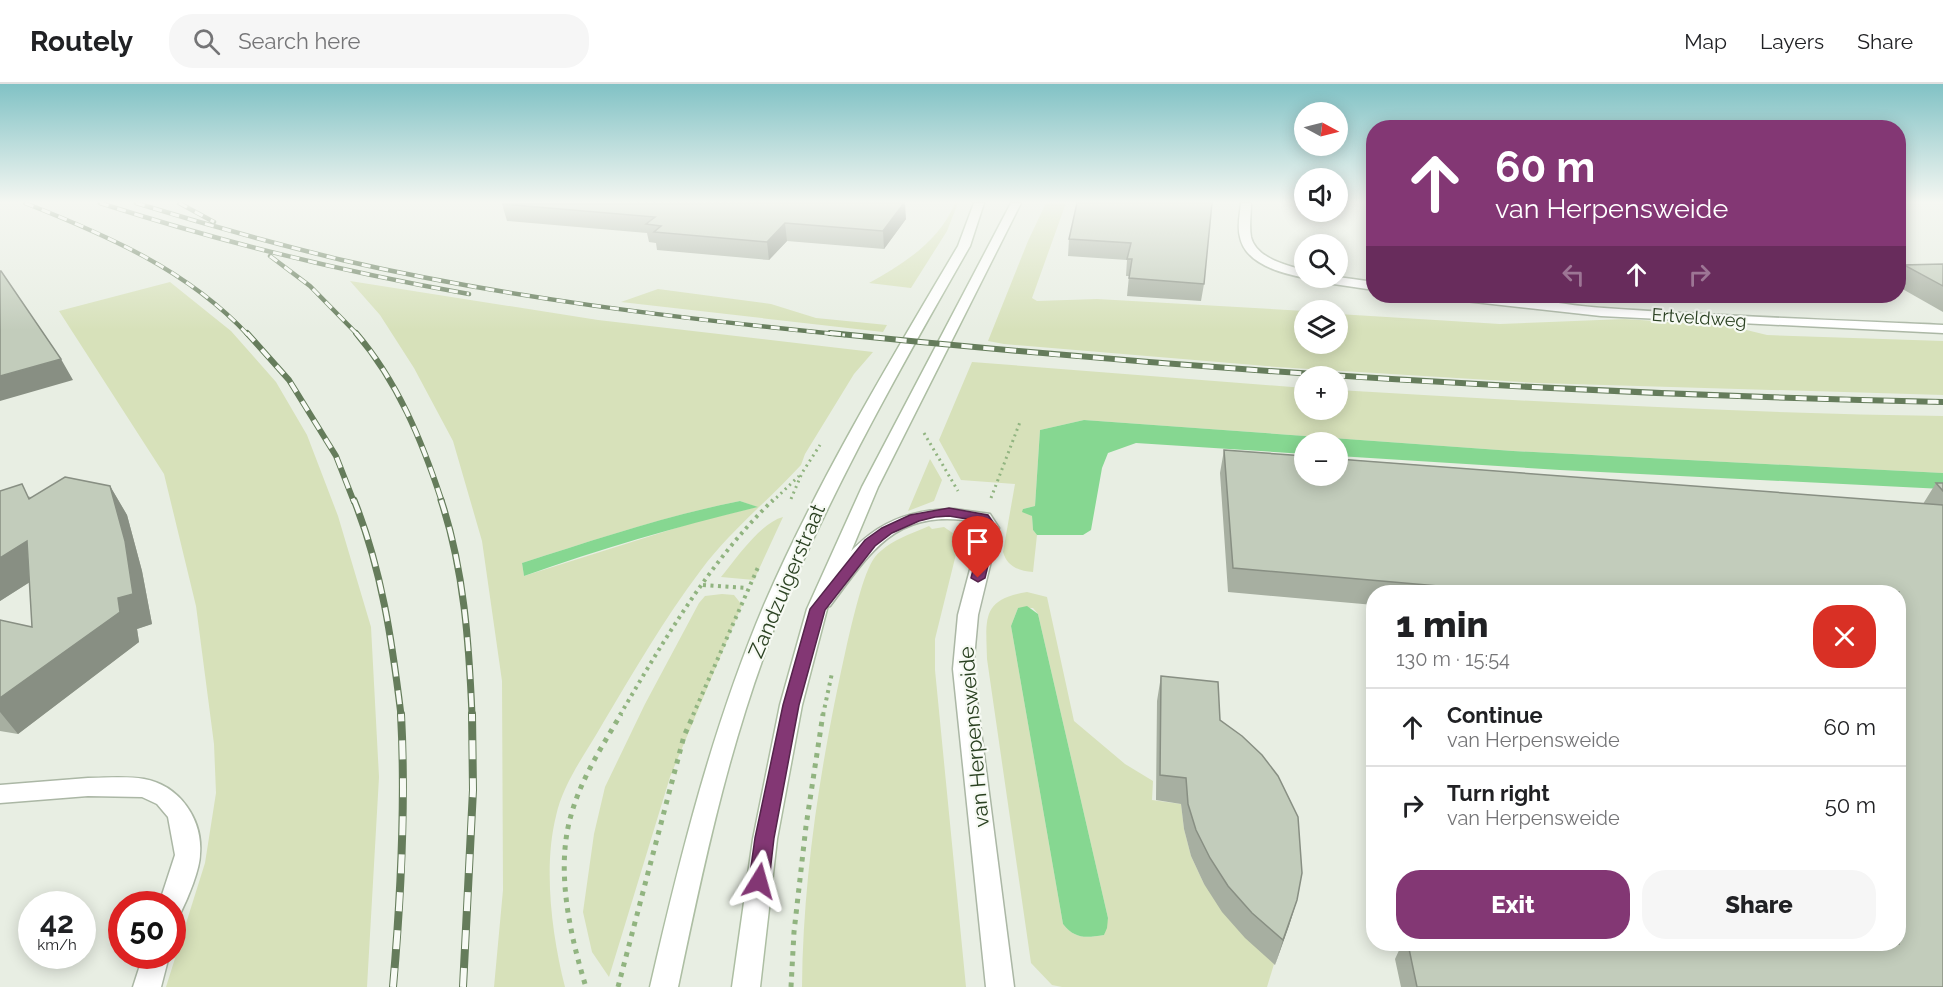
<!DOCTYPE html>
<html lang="en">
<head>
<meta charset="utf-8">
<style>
	body { margin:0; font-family:Raleway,sans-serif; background:#f6f6f6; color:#202124; height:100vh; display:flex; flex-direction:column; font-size:22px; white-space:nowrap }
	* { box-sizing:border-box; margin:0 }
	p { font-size:20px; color:#757577 }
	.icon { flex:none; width:33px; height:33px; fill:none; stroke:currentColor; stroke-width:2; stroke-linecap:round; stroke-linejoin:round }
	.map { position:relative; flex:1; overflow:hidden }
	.sheet { position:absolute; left:1366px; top:501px; width:540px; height:366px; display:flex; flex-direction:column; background:#fff; border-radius:24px; box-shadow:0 3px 15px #0003 }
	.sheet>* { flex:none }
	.top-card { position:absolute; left:1366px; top:36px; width:540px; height:183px; border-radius:24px; box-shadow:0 3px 15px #0003; background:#833774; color:#fff; overflow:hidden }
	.needle { width:39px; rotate:97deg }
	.tools { position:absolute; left:1294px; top:18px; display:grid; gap:12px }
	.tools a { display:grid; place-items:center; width:54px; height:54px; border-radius:50%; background:#fff; box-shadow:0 3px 15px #0003; font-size:30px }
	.speed { position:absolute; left:18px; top:807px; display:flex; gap:12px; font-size:30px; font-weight:700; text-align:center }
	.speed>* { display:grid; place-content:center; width:78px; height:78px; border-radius:50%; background:#fff; box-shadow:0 3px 15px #0003; line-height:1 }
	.speed small { font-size:15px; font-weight:400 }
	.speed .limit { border:9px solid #d22; background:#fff; color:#111 }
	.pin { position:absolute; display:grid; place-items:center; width:51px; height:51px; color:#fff; margin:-62px -26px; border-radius:50% 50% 50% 0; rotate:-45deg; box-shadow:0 0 6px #0007 }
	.pin .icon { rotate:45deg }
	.me { position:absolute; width:66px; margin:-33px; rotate:8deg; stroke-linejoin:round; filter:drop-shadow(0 0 4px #0008) }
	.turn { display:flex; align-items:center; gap:21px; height:126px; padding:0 30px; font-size:27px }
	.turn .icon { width:78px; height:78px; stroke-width:2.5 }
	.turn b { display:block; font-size:42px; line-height:51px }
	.lanes { display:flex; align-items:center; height:57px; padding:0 30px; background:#0003; justify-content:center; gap:30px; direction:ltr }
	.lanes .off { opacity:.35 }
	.round { display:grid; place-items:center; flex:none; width:63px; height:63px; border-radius:24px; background:#f6f6f6 }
	.overview { display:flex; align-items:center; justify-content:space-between; height:102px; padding:0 30px }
	h1 { font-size:36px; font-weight:800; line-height:45px }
	.button { display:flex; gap:12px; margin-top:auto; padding:12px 30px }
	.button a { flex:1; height:69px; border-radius:24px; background:#833774; color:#fff; font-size:24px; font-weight:800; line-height:69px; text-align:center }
	.button a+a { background:#f6f6f6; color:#202124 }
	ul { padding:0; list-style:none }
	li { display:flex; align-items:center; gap:18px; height:78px; padding:0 30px; border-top:2px solid #e0e0e0 }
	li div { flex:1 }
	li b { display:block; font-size:22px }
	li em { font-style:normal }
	header { display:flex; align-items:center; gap:36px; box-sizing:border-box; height:84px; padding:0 30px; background:#fff; border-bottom:2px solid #e0e0e0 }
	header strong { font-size:28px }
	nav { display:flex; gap:33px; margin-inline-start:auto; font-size:21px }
	.search { width:420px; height:54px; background:#f6f6f6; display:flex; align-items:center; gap:15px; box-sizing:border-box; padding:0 21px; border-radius:24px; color:#757577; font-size:22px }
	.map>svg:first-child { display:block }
	.green { fill:#d7e1ba; fill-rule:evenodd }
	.water { fill:#86d791 }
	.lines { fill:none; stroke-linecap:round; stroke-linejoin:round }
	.street-casing { stroke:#abb7a5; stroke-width:3 }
	.secondary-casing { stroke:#adbea3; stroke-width:3 }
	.path-far2 { stroke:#91b480; stroke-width:3; stroke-dasharray:2 4; stroke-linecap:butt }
	.path-far1 { stroke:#91b480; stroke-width:4; stroke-dasharray:3 4.5; stroke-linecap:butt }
	.path { stroke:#91b480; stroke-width:5; stroke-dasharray:4.5 6; stroke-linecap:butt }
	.street { fill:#fff; fill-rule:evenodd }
	.secondary { fill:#fff; fill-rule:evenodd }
	.rail-far3-casing { stroke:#657c5b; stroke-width:4.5 }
	.rail-far2-casing { stroke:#657c5b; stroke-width:6 }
	.rail-far1-casing { stroke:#657c5b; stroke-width:7 }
	.rail-casing { stroke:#657c5b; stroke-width:8 }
	.rail-far3 { stroke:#f7faf4; stroke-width:3; stroke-dasharray:9; stroke-linecap:butt }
	.rail-far2 { stroke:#f7faf4; stroke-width:4; stroke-dasharray:11; stroke-linecap:butt }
	.rail-far1 { stroke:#f7faf4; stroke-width:4.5; stroke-dasharray:14; stroke-linecap:butt }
	.rail { stroke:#f7faf4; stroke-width:6; stroke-dasharray:19; stroke-linecap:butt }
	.wall { fill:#a7afa1 }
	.shaded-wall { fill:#888f83 }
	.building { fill:#c2ccbb; stroke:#888f83; stroke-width:1.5 }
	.route { fill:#833774; stroke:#55244b; stroke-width:1.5 }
	.labels { text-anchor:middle; stroke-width:4.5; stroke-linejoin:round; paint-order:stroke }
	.far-street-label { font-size:18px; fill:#2a4121; stroke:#f7faf4 }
	.street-label { font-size:21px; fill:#2a4121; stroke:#f7faf4 }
</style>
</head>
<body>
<header>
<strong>Routely</strong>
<div class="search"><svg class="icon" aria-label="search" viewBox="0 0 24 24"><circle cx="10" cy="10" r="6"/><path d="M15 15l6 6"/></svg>Search here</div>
<nav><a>Map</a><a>Layers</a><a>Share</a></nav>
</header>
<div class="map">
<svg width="1943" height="903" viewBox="0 0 1943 903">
	<rect width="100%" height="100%" fill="#e8eee3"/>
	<path class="green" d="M955,119H958L947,147L911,204L869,199C903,180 939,158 955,119Z
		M1046,119H1066L1032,214L1037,217L1097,215L1305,227V260H1338V230L1500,240L1625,235L1730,242L1767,251L1943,257V311L1538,299L1277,283L1004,260L988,257L1028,157Z
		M350,197L598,236L873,268L854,290L805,370L801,381C768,417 730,447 701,486C664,535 634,587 603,639C586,669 563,699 556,732C543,784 552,852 565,903H494L503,806L502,597L482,457L453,357L414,284L380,231ZM740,417L757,423L695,438L524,492L522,479C594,456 666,432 740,417Z
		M170,198L231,247L276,298L307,351L338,432L371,543L379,693L367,903H166L205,779L216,709L214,660L196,522L164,390L59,227Z
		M658,205L771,220L816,234L887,241L883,248L621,218Z
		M972,278L1305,304V326H1338V306C1540,318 1741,329 1943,332V389L1513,367L1084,336L1040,346L1035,422L1023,425L1032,432L1033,446L1037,451L1033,488C1018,487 1007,482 1003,468L1015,400L961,396L939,356Z
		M930,375L942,396L934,417L908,427Z
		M783,433L754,496L721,493C736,475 760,439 783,433Z
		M929,442L932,445L944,443L960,454L935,555V586L966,903H802C803,788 822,672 847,560C852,540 863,488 875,473C888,457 911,450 929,442Z
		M1027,508L1047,513L1074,637L1125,680L1153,697L1152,716L1181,720L1184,745L1191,772L1204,800L1274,880L1267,903H1062L1052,901L1031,879L987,575C986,535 981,515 1027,508ZM1018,524H1033L1038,530L1108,834L1104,851C1085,854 1075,855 1063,840L1011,542Z
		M722,510L734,511L742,521L670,693L609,893L592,868L583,828L594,750L605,703L645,620L699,519L705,512Z"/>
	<path class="water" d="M1084,336L1513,367L1943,389V405L1560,386L1338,372V358H1305V370L1136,359L1108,369L1102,384L1091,446L1083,451H1037L1033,446L1032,432L1022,428L1023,425L1035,422L1040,346Z
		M740,417L758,423C679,442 600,465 524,492L522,479C594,456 665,432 740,417Z
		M1027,522L1038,530L1108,834L1107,844L1104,851C1085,854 1075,855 1063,840L1011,542L1018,524Z"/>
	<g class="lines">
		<g class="street-casing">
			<path id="street" d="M1241,119H1251C1251,130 1249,142 1251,153C1256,174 1287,182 1305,186L1306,194C1283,190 1245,180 1240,153C1237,142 1240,130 1241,119Z
				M1338,193L1374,198V206L1320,198L1314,194Z
				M1450,212C1500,206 1554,221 1604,224C1717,232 1830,236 1943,241V249L1601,232L1456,216Z
				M954,425L990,430L999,444L978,531L973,585L1014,903H986L953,585L958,531L981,444L978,438C896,423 873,465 830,522L823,524L816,522L813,518C849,461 883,425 954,425Z
				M88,694C106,694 127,692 144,695C179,701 203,735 200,770C200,785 188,814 181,828L172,831V820H159L175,771L168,733L157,720L142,713L88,712L0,719V701Z
				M143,872H169L161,903H133Z"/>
		</g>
		<g class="secondary-casing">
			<path id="secondary" d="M974,119H984L970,162C903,279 837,396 784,520C733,642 705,773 678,903H650C680,773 712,644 764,521C818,396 889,279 958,162Z
				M1011,119H1021L878,403L827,525L802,621L777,755L760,903H732L753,755L780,621L807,525L862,403Z"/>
		</g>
		<path class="path-far2" d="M924,349L958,407
			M991,414L1020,338
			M791,415L802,389L820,361
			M772,418L799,392"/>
		<path class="path-far1" d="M703,501L747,504
			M620,631C664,556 710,477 773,416
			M693,631L759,481
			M823,631L832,589"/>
		<path class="path" d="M585,900C569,847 555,782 572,728C582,693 603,661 621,630
			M618,903L684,652L694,630
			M791,903L794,848L806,742L823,630"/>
		<use href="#street" class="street"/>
		<use href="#secondary" class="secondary"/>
		<g class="rail-far3-casing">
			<path id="rail-far3" d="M25,119C106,151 188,186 248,251
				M100,119C221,158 344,188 469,210
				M136,119C204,140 272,159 342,176C507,214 676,234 845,251
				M179,119L214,138
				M270,172L310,202L358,251"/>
		</g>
		<g class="rail-far2-casing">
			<path id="rail-far2" d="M247,249L289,296L336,372L354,418
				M356,249C398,298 422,357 442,418
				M830,249C1200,287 1571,310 1943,318"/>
		</g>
		<g class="rail-far1-casing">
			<path id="rail-far1" d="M354,416C382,486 392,557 401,631
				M441,416C464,485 469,560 472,631"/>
		</g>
		<g class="rail-casing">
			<path id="rail" d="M393,903C401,812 406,721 401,630
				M463,903L473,706L472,630"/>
		</g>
		<use href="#rail-far3" class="rail-far3"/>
		<use href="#rail-far2" class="rail-far2"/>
		<use href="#rail-far1" class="rail-far1"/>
		<use href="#rail" class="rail"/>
	</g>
	<path class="wall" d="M1077,119L1204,200L1201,217L1127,212L1129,192H1126L1127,176L1068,172L1069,155Z
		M502,120L906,135L884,165L787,157L769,176L657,166L656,159L649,158L647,149L507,137Z
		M1943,180V228L1899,203V190L1904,181Z
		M1818,212H1882L1877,219H1829Z
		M1224,366L1923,420L1936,399H1943V903H1401L1395,875L1402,860H1899V508H1374V521L1228,508L1220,389Z
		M110,402L127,431L142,487L152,540L137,545L139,558L18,650L0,647V536L32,543L30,498L0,517V407L31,413Z
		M1161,592L1220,636L1297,816L1275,881L1245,854L1222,828L1204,800L1191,772L1184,745L1181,720L1156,716L1157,617Z"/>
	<path class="shaded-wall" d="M904,119H905L906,135L884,165L883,147Z
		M785,139L787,157L769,176L767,158Z
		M61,275L73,296L0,317V292Z
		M110,402L127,431L142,487L152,540L137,545L139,558L18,650L0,628V614L118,514Z
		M27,457L47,487L0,517V474Z
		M1297,816L1289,842L1275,881L1283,856Z"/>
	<path class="building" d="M904,119L883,147L785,139L767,158L654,148L661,142L646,140L655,133L502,120Z
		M1077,119H1212L1204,200L1129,194L1132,175H1127L1131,159L1069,155Z
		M1943,180V202L1904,181Z
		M0,187H1L61,275L0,292Z
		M1224,366L1305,372V392H1338V375L1943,421V903H1417L1408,860H1899V508H1507L1233,484Z
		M65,393L110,402L125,457L133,510L118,514L120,528L0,614V536L32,543L27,457L0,474V407L22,400L29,415Z
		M1936,399H1943V407Z
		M1161,592L1218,598L1220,636L1242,652L1262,671L1278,692L1298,733L1302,789L1297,816L1283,856L1252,829L1228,802L1210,774L1196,746L1188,720L1186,694L1160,691Z"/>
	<linearGradient id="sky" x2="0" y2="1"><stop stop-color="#81c2c5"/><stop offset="0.48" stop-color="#f5f7f2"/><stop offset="1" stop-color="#f5f7f2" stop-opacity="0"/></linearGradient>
	<rect width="1943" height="246" fill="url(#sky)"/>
	<path class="route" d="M949,424L988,431L997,444L985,494L978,498L971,494L984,444L979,437L949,432L935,433L919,437L892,449L875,462L825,526L799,621L774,754L769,797L766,803L759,806L752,803L749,797L755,754L783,621L810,525L865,456L882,444L910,431Z"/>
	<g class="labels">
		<g class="far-street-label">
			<text transform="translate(1699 234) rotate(4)" y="6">Ertveldweg</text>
		</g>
		<g class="street-label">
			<text transform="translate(787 497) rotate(-67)" y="7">Zandzuigerstraat</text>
			<text transform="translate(974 653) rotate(-95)" y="7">van Herpensweide</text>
		</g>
	</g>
</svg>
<div class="tools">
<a><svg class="needle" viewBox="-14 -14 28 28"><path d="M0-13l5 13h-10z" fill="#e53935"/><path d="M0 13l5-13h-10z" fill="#757577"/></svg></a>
<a><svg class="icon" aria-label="sound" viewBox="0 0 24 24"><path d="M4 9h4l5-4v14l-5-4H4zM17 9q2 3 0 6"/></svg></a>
<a><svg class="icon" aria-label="search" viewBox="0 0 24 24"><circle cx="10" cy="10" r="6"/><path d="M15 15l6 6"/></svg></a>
<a><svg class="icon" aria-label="layers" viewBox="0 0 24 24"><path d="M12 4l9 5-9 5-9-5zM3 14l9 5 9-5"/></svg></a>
<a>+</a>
<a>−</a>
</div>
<div class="speed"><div>42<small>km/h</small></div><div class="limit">50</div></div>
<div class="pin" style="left:978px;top:494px;background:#d93025"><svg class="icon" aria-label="arrive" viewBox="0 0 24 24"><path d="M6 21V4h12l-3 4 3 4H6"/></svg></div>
<svg class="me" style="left:759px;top:797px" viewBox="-20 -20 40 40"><path d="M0-17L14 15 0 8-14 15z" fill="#833774" stroke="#fff" stroke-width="4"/></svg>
<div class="top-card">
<div class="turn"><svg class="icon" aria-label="ahead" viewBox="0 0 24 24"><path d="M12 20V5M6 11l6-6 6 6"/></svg><div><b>60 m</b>van Herpensweide</div></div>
<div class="lanes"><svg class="icon off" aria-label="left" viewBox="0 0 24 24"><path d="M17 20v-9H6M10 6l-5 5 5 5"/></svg><svg class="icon" aria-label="ahead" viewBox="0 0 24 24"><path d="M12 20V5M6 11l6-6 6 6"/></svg><svg class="icon off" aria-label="right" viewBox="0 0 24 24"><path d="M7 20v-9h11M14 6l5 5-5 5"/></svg></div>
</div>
<section class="sheet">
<div class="overview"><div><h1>1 min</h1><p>130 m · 15:54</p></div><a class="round" style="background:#d93025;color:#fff"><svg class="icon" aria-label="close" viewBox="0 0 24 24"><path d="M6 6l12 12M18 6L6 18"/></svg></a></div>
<ul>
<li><svg class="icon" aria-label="ahead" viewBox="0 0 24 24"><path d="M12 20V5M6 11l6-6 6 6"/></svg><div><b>Continue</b><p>van Herpensweide</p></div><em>60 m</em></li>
<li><svg class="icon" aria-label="right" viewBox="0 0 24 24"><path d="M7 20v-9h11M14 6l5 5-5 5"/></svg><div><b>Turn right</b><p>van Herpensweide</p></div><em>50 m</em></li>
</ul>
<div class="button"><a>Exit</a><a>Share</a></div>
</section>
</div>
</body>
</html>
